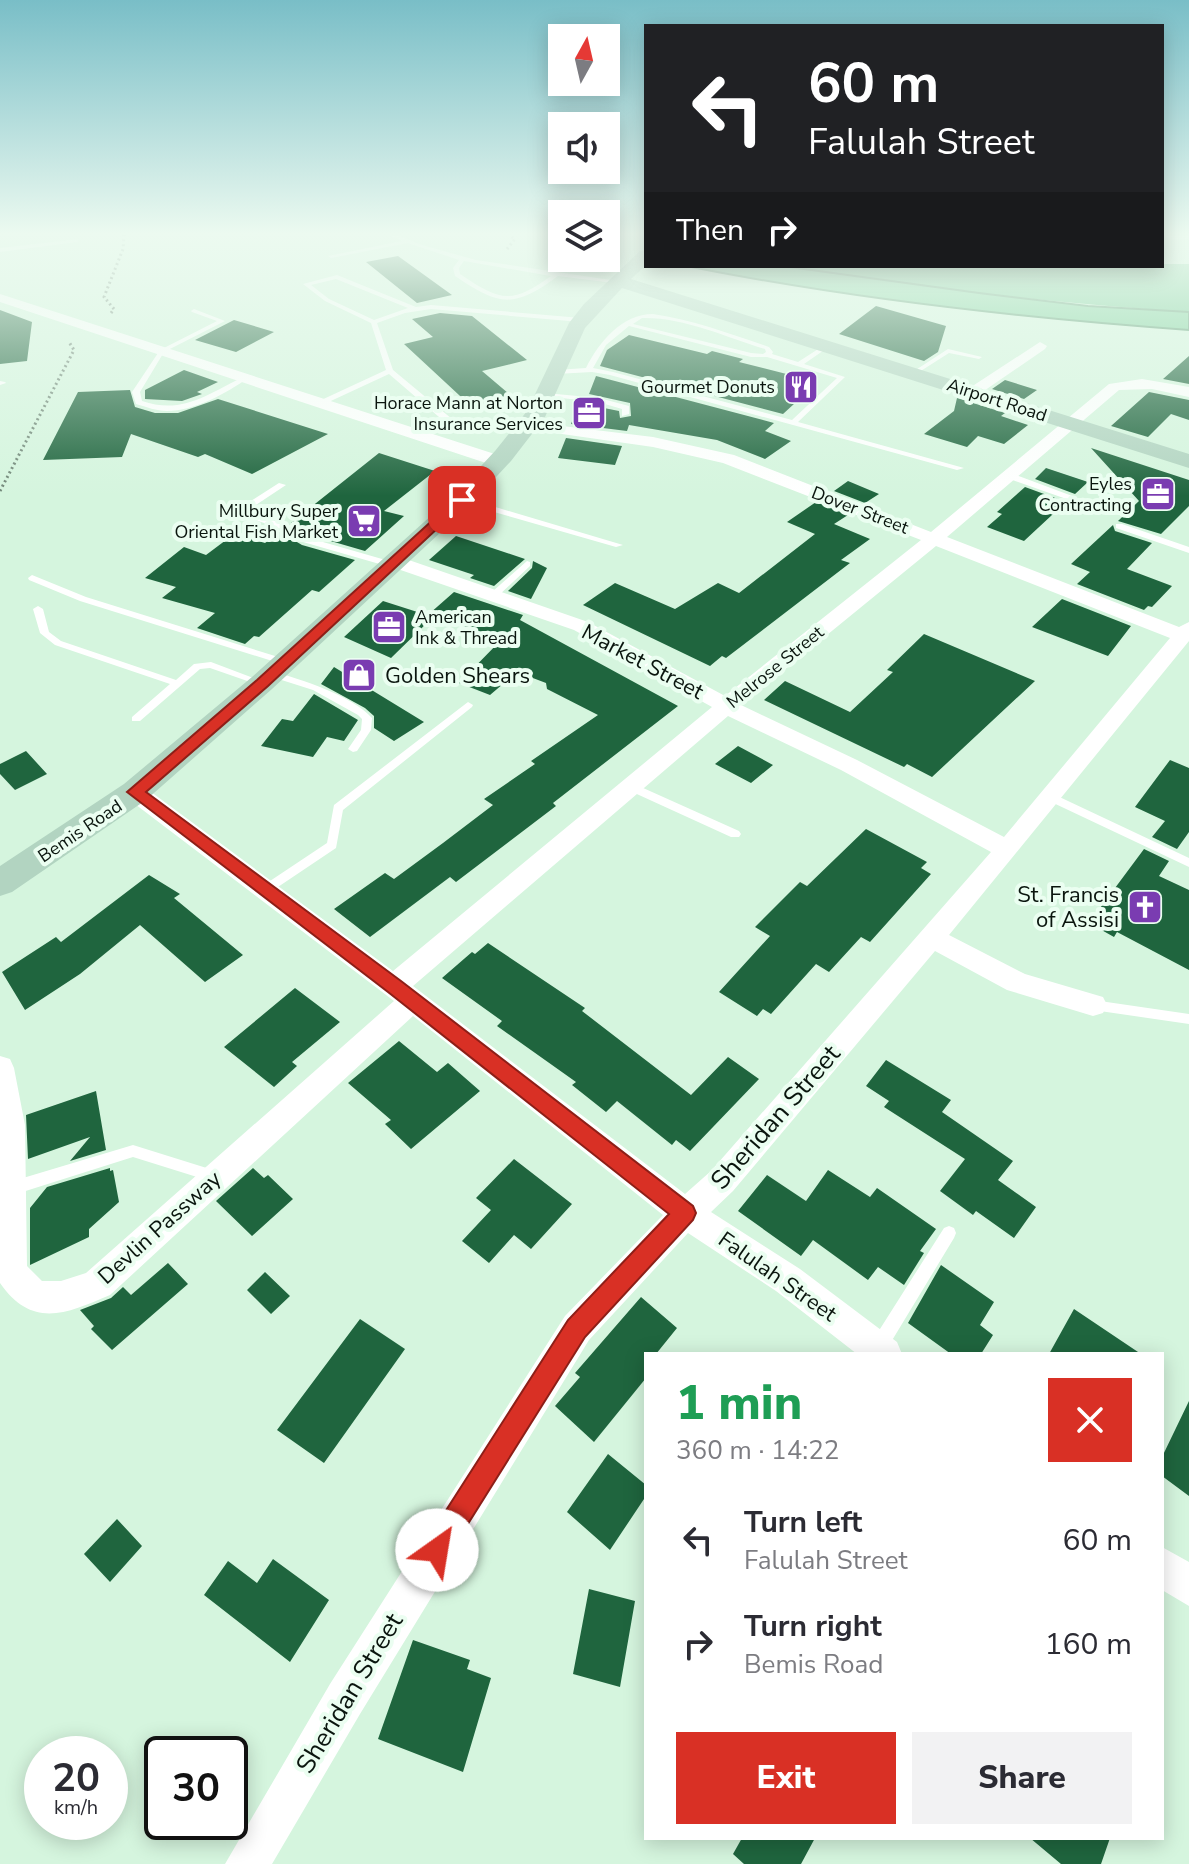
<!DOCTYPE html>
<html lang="en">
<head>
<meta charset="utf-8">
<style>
	body { margin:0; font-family:"Nunito Sans",sans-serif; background:#f2f2f3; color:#2b2b33; height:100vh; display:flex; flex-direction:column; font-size:30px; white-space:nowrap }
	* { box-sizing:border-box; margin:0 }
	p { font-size:26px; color:#7c7c81 }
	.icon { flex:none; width:44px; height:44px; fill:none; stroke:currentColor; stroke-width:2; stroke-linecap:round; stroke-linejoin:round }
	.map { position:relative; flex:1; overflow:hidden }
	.drawer { position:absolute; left:644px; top:1352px; width:520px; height:488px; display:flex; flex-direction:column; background:#fff; border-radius:0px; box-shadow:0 4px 20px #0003 }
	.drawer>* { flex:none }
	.top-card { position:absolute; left:644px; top:24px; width:520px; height:244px; border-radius:0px; box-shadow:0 4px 20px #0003; background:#202124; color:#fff; overflow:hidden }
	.needle { width:52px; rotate:8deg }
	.fabs { position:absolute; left:548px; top:24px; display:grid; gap:16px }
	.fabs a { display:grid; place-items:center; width:72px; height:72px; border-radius:0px; background:#fff; box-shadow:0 4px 20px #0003; font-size:40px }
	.speed { position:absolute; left:24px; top:1736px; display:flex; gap:16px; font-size:40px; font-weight:700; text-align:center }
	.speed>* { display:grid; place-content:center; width:104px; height:104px; border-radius:50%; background:#fff; box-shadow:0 4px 20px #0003; line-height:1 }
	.speed small { font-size:20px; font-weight:400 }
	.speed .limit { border:4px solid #111; border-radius:12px; background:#fff; color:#111 }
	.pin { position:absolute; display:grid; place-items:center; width:68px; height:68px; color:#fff; margin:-34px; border-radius:16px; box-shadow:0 4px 12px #0006 }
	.me { position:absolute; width:88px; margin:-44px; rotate:32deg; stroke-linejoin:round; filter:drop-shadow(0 0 6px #0008) }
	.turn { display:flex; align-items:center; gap:28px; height:168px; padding:0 32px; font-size:36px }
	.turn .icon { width:104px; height:104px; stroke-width:2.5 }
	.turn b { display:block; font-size:56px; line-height:68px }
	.then { display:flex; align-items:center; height:76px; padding:0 32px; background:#0003; gap:16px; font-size:30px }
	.round { display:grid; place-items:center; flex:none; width:84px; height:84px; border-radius:0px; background:#f2f2f3 }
	.head { display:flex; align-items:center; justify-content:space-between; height:136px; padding:0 32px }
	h1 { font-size:48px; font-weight:800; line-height:60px; color:#1e9e55 }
	.primary-button { display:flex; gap:16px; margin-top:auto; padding:16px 32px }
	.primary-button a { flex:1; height:92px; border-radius:0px; background:#d93025; color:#fff; font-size:32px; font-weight:800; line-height:92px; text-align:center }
	.primary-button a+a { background:#f2f2f3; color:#2b2b33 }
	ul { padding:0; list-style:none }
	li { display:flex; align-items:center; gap:24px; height:104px; padding:0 32px }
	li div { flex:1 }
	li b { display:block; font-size:30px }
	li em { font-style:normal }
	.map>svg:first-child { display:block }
	.forest { fill:#6ec78f }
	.water { fill:#74cd95; stroke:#54966c; stroke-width:2 }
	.building { fill:#1f653e }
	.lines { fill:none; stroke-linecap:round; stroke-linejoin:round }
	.path { stroke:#718778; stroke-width:3; stroke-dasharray:2 3; stroke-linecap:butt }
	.service { fill:#fff; fill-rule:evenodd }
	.minor { fill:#fff; fill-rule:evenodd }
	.secondary { fill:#b2d4c1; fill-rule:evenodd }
	.route { fill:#d93025; stroke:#8d1f18; stroke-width:2 }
	.labels { text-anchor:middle; stroke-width:8; stroke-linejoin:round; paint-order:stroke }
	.far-poi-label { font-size:18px; fill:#0a150e; stroke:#ebfef1; text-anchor:end }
	.far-street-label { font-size:18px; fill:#0a150e; stroke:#ebfef1 }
	.street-label { font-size:22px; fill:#0a150e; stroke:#ebfef1 }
	.poi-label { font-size:22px; fill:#0a150e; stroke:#ebfef1; text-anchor:start }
	.near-street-label { font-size:26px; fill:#0a150e; stroke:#ebfef1 }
</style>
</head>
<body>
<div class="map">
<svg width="1189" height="1864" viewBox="0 0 1189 1864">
	<rect width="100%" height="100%" fill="#d5f5de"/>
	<path class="forest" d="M1162,264H1189V312C1053,303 917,288 782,266Z"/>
	<path class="water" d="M686,266H782L979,293L1088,306L1189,312V330C1021,318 852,299 686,266Z"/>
	<path class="building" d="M398,256L452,295L417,303L366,262Z
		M876,306L946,326L938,352L924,361L839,334Z
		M0,310L32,322L27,361L0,364Z
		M440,313L472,316L527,360L482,371L514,398L473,408L404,344L433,337L412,319Z
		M234,320L274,332L236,352L195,340Z
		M629,335L707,354L712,351L743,359L739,362L818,382L783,414L600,366L607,350Z
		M1189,356V384L1163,379Z
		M184,370L218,382L197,392L202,394L182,401L145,399V390Z
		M596,376L774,423L765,431L791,441L765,459L717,440L629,425L627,431L571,424L579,403L619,411L620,418L631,416L630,403L589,394Z
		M1005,380L1037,390L1024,399L992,389Z
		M130,390L135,407L155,413H178L218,399L328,434L252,474L205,454L198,457L131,434L122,457L43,460L78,392Z
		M1149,392L1189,400V420L1171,414L1148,437L1111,426Z
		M957,398L1005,413L1001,416L1028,425L1004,444L978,436L967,447L924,434L954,411Z
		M566,438L622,446L615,465L558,458Z
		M1091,448L1189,480V506L1161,534L1118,521L1139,501Z
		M379,453L435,471L384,511L404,516L365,551L310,535L291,523Z
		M1046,468L1088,482L1075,494L1035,479Z
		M848,481L879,494L865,503L834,491Z
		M1025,487L1066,502L1024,541L987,527L1002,514L997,512Z
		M816,502L848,515L834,524L870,539L841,560L850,563L726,658L722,656L710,666L583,605L615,583L675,609L718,583L739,593L815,534L787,522Z
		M1113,525L1115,531L1152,543L1127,569L1172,586L1152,607L1148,606L1144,610L1077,584L1090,572L1071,564Z
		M280,532L302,545L355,560L319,592L312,590L259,637L254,636L245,644L197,628L215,613L162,598L176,587L145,578L184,547L206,555L234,534L265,543Z
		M456,536L525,559L494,586L470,578L474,575L429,560Z
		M533,561L547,568L531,599L508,591L532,568Z
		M454,592L523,615L520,620L678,706L553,803L556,806L456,882L450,877L370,937L334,909L385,873L394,879L443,843L493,805L484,799L535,764L531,761L598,715L547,689L546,683L517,672L490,695L459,683L502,639L429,614Z
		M1062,599L1131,626L1108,656L1032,627Z
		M383,601L433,617L391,658L344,637Z
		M924,634L1035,681L932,777L907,764L904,767L764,700L785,681L850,712L893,672L887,670Z
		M334,667L424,722L394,741L374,728V716L365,708L321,684Z
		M314,694L358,720L344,741L327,737L313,757L261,746L282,719L293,721Z
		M738,746L773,765L751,783L715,764Z
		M26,751L47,774L15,790L0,774V764Z
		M1170,760L1189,768V832L1177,849L1152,837L1165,821L1135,807Z
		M866,829L927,862L921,868L931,874L870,942L861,937L829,972L816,964L771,1014L763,1009L757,1016L719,992L770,936L755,927L800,882L807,886Z
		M1144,849L1169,861L1159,876L1189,890V970L1117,932L1114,937L1089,923Z
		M149,875L180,894L174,898L243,955L205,982L140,925L80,974L25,1010L2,972L56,937L61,942Z
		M488,943L585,1008L582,1011L691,1095L728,1057L759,1079L690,1151L676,1140L672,1145L617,1101L606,1112L572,1085L576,1082L497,1026L502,1021L442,978L472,952L475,954Z
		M295,988L340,1022L292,1062L297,1066L274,1087L224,1047Z
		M399,1041L437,1072L448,1063L480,1091L411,1149L385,1124L391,1120L348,1083Z
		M886,1060L951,1100L942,1112L1013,1161L998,1180L1036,1207L1014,1238L976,1211L973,1215L940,1191L965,1159L884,1107L889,1101L866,1086Z
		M96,1091L106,1150L70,1161L90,1137L28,1159L26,1115Z
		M514,1159L572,1204L531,1249L514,1235L489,1263L462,1241L491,1210L476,1198Z
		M110,1168V1171L113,1170L119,1202L89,1229V1237L30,1265V1208L47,1187Z
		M253,1168L264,1178L268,1175L293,1199L252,1236L216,1201Z
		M828,1170L870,1197L877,1188L936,1229L920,1251L924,1253L904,1285L878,1267L868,1280L813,1240L801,1256L738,1211L767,1175L806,1201Z
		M168,1263L188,1284L112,1350L91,1329L94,1326L80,1310L111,1298L123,1287L131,1295Z
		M941,1265L994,1302L980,1325L993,1335L981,1354H951L908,1323Z
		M265,1272L290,1296L271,1314L247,1290Z
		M641,1297L677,1328L656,1354H646V1378L594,1442L555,1406L580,1377L575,1373Z
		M1074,1309L1141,1354H1049Z
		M360,1319L405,1349L324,1463L277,1430Z
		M1189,1401V1496L1162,1476V1457Z
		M608,1454L646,1485V1496L610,1550L567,1512Z
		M117,1519L142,1546L110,1582L84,1554Z
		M273,1559L329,1600L290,1662L204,1595L228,1561L257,1583Z
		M589,1589L635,1601L620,1687L573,1674Z
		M413,1640L470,1660L467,1669L491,1678L463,1772L378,1739Z
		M742,1838H815L801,1864H744L733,1854Z
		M1030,1838H1110L1101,1864H1061Z"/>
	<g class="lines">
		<path class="path" d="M507,249L515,239L509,235
			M111,313L114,309L104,297L123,249L124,235
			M0,491L74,350L69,342"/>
		<path class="service" d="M390,235H397L422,245L476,260L624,282L621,284L558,276C513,309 500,306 455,276L453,268L459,260L408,243L331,258L328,256L402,241ZM464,261L551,276C511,305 500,301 460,274L459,268Z
			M1162,235H1189V239L1173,240Z
			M79,239L77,242L0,252V248Z
			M337,275L416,307L431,305L581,318L584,320L581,322L431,309L405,313L377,323L393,370L452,419V423H446L389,374L320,406L316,404L317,402L386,370L371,323L325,301L303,284ZM336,279L408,308L374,320L329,299L311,285Z
			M194,309L225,321L164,352L140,392L142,401C182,415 208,394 243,377L248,378C227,393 194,411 167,411C156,411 147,407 136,404L132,392L160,350L217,321L192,312L191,311Z
			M653,314C693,320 731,334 769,347L773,352L772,354L798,362L826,344H830V346L804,364L845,377L798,422L964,468L957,470L610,375L592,372L556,374L553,372L556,370L586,368C599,342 622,314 653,314ZM642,318C684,317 725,337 765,349L766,352L763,354L751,353L633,324ZM629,326L751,357H767L837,378L792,420L613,372L593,368L606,345Z
			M948,349L982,357L979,359L949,353L916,374L911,373Z
			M0,381L5,382L6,383L0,385Z
			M545,393L599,398L629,406V414L622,416V409L598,402L543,396V394Z
			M1007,474H1013L1099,506L1092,508L1007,478Z
			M279,483L286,485L253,507L251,513L290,526L309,538L396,563V567H390L303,542L284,530L244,516L246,504Z
			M459,498H465L623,545L616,547L459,502Z
			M1116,524H1122L1189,547V553L1116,528Z
			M527,561L530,562V566L498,596H492V592Z
			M32,575L86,597L288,660L290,662L288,664H282L80,601L29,580L28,578Z
			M38,606L43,609L49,632L61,641L176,680L194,664L211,662L267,683L262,686L210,668L200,669L140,721H132V717L170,684L55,645L40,633L33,609Z
			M272,671C300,679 353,696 372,718L371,730L357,751L353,752L348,749L361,730L362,719L358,715L313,690L269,676L267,674Z
			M468,702L473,705L472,707L343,810L336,848L269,893H261L259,890L261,887L327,843L334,805Z
			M632,783L739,831L741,834L739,837H731L628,790L627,787L628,784Z
			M1051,793L1189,858V867L1047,800L1046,797Z
			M1093,1000L1189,1014V1024L1093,1010L1089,1009L1087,1005L1089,1001Z
			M133,1145L213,1170L218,1171L220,1176L218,1181L213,1182L133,1157L13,1195L8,1193L6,1188L8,1183L13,1181Z
			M949,1226L954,1228L956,1233L954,1238L885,1352L879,1354L873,1352L871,1346L873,1340L944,1228Z"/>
		<path class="minor" d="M0,294L504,457L506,461L504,465H492L0,302Z
			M1040,342L1047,346L1045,349L978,395H968V389Z
			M1142,379L1189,387V397L1152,389L1119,390L947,537L1179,627L1189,622V641L949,935L1025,974L1103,997L1107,1005L1103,1013L1093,1016L1007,990L935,951L733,1191L711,1212L800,1269L897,1342L902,1354H857L776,1291L688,1233L589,1340L360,1714L272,1864H225L330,1684L565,1316L663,1215L413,1016L110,1295C66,1314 32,1329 0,1283V1056L10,1059L14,1068L25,1125L27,1266L42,1281H61L86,1273L394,1001L127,798L123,792L127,786H143L393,971L712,707L574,630L389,566L387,562L389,558H403L588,622L725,696L921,540L723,463L653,447L527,429L519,424L521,421L653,437L734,455L931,532L1109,384ZM936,546L1170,638L1004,837L857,760L741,705ZM728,716L841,770L991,852L711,1171L685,1194L413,986Z
			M1162,1547L1189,1562V1606L1162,1590Z"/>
		<path class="secondary" d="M646,250V265L631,279L1189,454V468L622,288L585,328L545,417L511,461L470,505L272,689L146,800L12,892L0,896V866L124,784L252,677L454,495L495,451L527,411L569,323L584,304L640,251Z"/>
	</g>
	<linearGradient id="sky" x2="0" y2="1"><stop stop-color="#79bec7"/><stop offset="0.47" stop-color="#ecfaf0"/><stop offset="1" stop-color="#ecfaf0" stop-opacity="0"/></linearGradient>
	<rect width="1189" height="496" fill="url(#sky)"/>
	<path class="route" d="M458,497L468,500L268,686L146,792L401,981L693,1206L696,1213L693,1220L585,1337L446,1559L437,1563L427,1559L423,1550L427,1540L568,1320L669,1214L388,992L127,792L257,680Z"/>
	<defs>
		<g id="restaurant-square" transform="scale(1.8)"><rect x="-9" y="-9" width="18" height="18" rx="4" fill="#7a3cb1" stroke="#ebfef1"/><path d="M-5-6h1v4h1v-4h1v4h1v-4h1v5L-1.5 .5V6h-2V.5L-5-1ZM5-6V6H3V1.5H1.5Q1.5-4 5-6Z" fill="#fff"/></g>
		<g id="office-square" transform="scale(1.8)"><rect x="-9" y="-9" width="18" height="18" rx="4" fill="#7a3cb1" stroke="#ebfef1"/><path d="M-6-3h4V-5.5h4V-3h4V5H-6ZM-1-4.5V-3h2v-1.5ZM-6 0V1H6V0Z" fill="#fff"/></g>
		<g id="supermarket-square" transform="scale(1.8)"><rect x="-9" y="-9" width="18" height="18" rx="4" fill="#7a3cb1" stroke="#ebfef1"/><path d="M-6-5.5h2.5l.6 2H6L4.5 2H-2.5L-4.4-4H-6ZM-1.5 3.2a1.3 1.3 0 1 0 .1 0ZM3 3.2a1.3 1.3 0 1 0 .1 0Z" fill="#fff"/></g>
		<g id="shop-square" transform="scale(1.8)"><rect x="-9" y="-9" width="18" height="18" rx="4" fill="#7a3cb1" stroke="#ebfef1"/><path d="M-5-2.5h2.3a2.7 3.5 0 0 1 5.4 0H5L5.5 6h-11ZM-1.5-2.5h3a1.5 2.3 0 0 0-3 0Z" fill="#fff"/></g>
		<g id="church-square" transform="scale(1.8)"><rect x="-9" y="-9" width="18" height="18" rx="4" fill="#7a3cb1" stroke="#ebfef1"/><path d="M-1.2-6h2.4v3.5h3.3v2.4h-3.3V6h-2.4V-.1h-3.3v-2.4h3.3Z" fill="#fff"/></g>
	</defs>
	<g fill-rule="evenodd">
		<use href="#restaurant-square" x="801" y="387"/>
		<use href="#office-square" x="589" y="413"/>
		<use href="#office-square" x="1158" y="494"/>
		<use href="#supermarket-square" x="364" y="521"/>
		<use href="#office-square" x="389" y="627"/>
		<use href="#shop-square" x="359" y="675"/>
		<use href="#church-square" x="1145" y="907"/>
	</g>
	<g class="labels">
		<g class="far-poi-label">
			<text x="775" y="393">Gourmet Donuts</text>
			<text x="563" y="409">Horace Mann at Norton<tspan x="563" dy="21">Insurance Services</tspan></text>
			<text x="1132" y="490">Eyles<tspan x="1132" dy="21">Contracting</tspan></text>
			<text x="338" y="517">Millbury Super<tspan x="338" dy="21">Oriental Fish Market</tspan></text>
			<text x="415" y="623" text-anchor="start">American<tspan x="415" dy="21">Ink &amp; Thread</tspan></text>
		</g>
		<g class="far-street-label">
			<text transform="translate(997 400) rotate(18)" y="6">Airport Road</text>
			<text transform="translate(860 510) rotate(21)" y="6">Dover Street</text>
			<text transform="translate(775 667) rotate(-39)" y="6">Melrose Street</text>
			<text transform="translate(80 831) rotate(-34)" y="6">Bemis Road</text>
		</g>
		<g class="street-label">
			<text transform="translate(643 661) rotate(28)" y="8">Market Street</text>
			<text transform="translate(159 1227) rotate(-42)" y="8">Devlin Passway</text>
			<text transform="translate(778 1276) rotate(35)" y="8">Falulah Street</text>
		</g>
		<g class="poi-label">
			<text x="385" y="683">Golden Shears</text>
			<text x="1119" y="902" text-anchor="end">St. Francis<tspan x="1119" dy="25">of Assisi</tspan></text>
		</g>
		<g class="near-street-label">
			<text transform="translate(775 1117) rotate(-49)" y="9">Sheridan Street</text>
			<text transform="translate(349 1693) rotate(-59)" y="9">Sheridan Street</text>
		</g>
	</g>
</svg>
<div class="fabs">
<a><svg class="needle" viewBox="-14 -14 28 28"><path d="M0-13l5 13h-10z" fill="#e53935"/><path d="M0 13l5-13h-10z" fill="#7c7c81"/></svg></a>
<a><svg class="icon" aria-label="sound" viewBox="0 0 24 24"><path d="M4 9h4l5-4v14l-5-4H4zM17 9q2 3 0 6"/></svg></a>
<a><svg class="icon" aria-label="layers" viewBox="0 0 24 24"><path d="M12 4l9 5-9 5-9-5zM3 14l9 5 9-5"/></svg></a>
</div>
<div class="speed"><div>20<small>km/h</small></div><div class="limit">30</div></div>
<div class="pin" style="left:462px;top:500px;background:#d93025"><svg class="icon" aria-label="arrive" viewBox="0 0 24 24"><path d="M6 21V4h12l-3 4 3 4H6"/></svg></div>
<svg class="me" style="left:437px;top:1550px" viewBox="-20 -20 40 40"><circle r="19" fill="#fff"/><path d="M0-13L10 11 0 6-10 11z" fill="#d93025"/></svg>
<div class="top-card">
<div class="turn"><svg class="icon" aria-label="left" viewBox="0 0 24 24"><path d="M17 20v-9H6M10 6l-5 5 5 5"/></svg><div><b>60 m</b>Falulah Street</div></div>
<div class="then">Then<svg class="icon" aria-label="right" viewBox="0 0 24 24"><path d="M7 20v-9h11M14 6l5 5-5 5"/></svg></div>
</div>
<section class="drawer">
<div class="head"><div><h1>1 min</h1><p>360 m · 14:22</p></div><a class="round" style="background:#d93025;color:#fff"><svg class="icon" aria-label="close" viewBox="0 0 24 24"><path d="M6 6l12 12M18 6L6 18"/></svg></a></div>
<ul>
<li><svg class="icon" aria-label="left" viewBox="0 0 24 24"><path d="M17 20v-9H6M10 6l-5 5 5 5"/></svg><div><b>Turn left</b><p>Falulah Street</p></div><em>60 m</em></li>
<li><svg class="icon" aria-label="right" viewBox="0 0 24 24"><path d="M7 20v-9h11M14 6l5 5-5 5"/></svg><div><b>Turn right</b><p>Bemis Road</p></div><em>160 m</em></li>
</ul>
<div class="primary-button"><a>Exit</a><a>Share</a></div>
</section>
</div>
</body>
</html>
